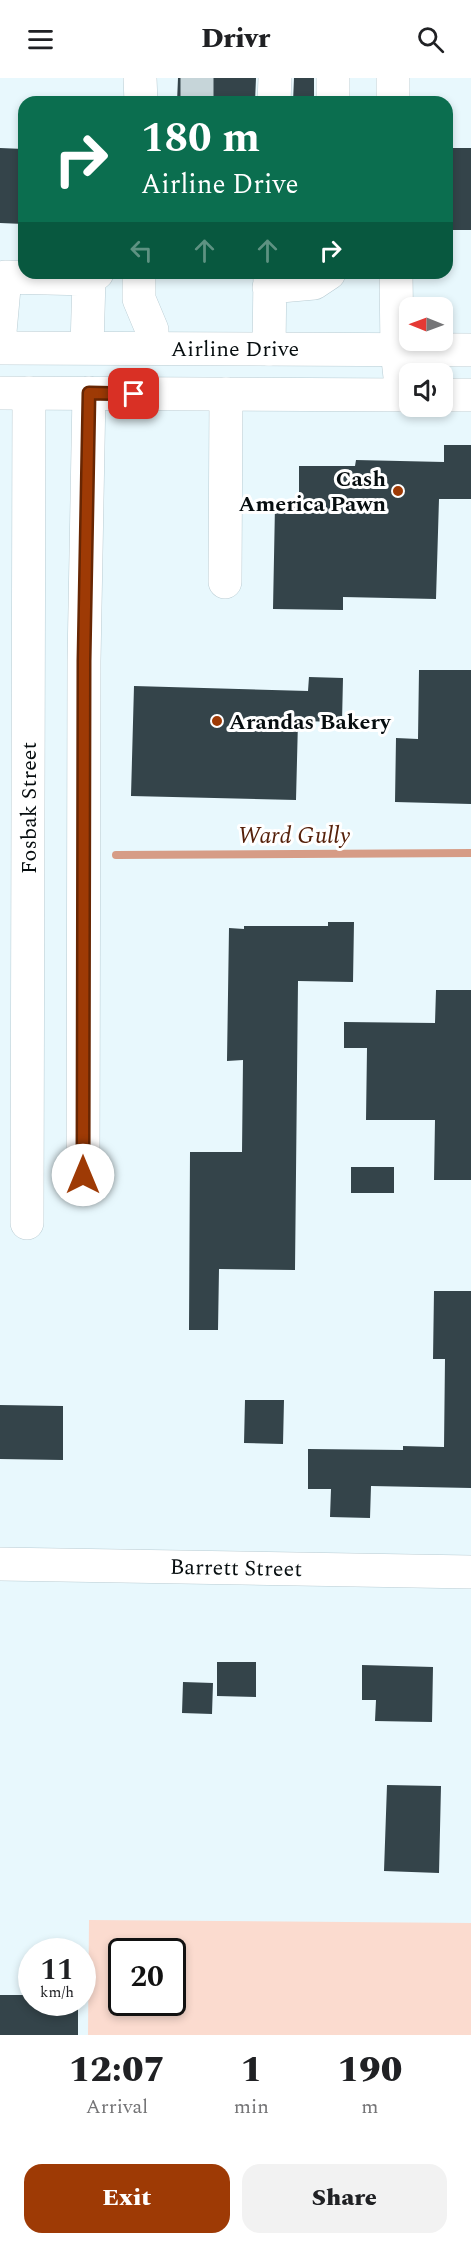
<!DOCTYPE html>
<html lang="en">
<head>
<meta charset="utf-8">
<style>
	body { margin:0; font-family:Spectral,serif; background:#f2f2f2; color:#202124; height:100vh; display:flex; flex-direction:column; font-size:22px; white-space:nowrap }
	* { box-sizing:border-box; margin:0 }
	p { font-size:20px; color:#757577 }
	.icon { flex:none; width:33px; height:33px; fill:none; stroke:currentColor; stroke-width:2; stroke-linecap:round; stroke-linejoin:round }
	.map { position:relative; height:1957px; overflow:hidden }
	.drawer { display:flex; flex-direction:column; background:#fff; flex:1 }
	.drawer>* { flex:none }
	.banner { position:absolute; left:18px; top:18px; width:435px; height:183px; border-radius:18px; box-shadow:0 3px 9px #0003; background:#0b6e4f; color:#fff; overflow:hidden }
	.needle { width:39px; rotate:271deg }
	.tools { position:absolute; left:399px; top:219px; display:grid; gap:12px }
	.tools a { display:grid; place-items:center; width:54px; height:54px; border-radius:12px; background:#fff; box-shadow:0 3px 9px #0003; font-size:30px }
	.speed { position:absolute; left:18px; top:1860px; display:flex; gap:12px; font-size:30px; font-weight:700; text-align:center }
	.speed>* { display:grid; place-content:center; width:78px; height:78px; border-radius:50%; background:#fff; box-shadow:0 3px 9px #0003; line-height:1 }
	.speed small { font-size:15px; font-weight:400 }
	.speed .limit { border:3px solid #111; border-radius:9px; background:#fff; color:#111 }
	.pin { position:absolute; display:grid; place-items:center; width:51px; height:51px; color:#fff; margin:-26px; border-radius:12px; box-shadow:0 3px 9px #0006 }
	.me { position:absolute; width:66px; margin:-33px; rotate:0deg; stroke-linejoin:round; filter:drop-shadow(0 0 4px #0008) }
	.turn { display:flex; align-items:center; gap:21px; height:126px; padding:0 24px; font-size:27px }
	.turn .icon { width:78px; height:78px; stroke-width:2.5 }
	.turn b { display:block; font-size:42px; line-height:51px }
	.lanes { display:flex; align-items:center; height:57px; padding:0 24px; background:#0003; justify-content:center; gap:30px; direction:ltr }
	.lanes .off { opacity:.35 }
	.eta { display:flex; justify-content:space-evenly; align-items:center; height:102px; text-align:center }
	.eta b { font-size:36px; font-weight:800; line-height:42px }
	.button { display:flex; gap:12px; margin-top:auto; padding:12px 24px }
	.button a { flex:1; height:69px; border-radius:18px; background:#9e3a05; color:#fff; font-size:24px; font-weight:800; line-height:69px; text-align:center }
	.button a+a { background:#f2f2f2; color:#202124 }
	header { display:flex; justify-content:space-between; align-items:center; height:78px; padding:0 24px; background:#fff; font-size:27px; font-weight:800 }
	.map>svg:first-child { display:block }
	.green { fill:#fbdbcf; fill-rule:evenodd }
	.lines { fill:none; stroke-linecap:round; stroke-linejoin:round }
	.stream { stroke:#d69c86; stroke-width:8 }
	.building { fill:#34444a }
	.minor-tunnel { stroke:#c6d5d9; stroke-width:33; stroke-dasharray:33 16; stroke-linecap:butt }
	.minor-casing { stroke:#b9ccd3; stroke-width:34 }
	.major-casing { stroke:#b9ccd3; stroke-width:34 }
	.minor { stroke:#fff; stroke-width:33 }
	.major { stroke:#fff; stroke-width:33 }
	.route-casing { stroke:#672603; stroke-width:15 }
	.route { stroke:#9e3a05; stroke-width:10 }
	.poi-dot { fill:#9e3a05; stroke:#fff; stroke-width:2 }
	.labels { text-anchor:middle; stroke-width:6; stroke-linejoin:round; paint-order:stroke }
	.street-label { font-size:22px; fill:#070e10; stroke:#fff }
	.poi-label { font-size:22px; font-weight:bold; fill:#070e10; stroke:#fff; text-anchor:end }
	.water-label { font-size:24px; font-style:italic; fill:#56210b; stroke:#fff }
</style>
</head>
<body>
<header><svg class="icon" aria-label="menu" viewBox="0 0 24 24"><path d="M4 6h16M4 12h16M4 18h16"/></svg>Drivr<svg class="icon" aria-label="search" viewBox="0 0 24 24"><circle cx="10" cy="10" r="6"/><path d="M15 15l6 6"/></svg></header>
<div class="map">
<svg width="471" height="1957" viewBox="0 0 471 1957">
	<rect width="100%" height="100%" fill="#e8f8fd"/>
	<path class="green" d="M89,1842L471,1845V1957H88ZM122,1874H172V1924H122Z"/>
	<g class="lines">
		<path class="stream" d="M116,777L471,775"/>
	</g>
	<path class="building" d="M178,0H256L255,24H177Z
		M294,0H314V24H293Z
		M0,70L24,71V146L0,145Z
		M447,70H471V152H447Z
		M444,367H471V421H439L436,521L343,519V532L273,531L275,428H299V388H355L356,382L444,384Z
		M419,592H471V726L395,724L396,660L418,661Z
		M309,599L343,600L342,644L298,643L296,722L131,718L134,608L308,613Z
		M328,844H354L353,904L298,903L295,1192L219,1191L218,1252H189L190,1074H242L243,982L227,983L229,850L244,851V848H328Z
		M436,912H471V1102H434L435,1042H366L367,970H344V944L435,945Z
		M351,1089H394V1115H351Z
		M434,1213H471V1410L371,1408L370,1440L330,1439L331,1411H308V1371L403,1372V1368L444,1369L445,1281H433Z
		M245,1322H284L283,1366L244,1365Z
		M0,1327L63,1328V1382L0,1381Z
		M217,1584H256V1619L217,1618Z
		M362,1587L433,1589L432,1644L375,1643L376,1622H362Z
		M183,1604L213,1605L212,1636L182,1635Z
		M387,1707L441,1708L439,1795L384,1793Z
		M0,1917H32V1924H78V1957H0Z"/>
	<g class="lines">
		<path class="minor-tunnel" d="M197,0V24"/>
		<g class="minor-casing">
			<path id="minor" d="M140,0L141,24
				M333,0V24
				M393,0V24
				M274,24L275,0
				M139,195V221L152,252V270
				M396,195L397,272L402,317
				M269,209L314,205L329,195
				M0,254L5,199L89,201L97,195
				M87,269L89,201
				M269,271L270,195
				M225,504L226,316
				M83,1097L84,583L89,315
				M27,1145L29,315
				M0,1486L471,1494"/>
		</g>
		<g class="major-casing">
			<path id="major" d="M0,270L471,272
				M0,315L410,317
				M442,317H471"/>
		</g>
		<use href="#minor" class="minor"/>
		<use href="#major" class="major"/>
	</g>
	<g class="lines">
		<g class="route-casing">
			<path id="route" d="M83,1097L84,583L89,315L134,316"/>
		</g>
		<use href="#route" class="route"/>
	</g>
	<g class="poi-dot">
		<circle cx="398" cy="413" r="6"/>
		<circle cx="217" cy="643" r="6"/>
	</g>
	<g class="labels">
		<g class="street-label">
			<text x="235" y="278">Airline Drive</text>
			<text transform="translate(28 730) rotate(-90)" y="8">Fosbak Street</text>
			<text transform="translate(236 1489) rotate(1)" y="8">Barrett Street</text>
		</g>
		<g class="poi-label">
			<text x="386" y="408">Cash<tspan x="386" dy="25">America Pawn</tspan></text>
			<text x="229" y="651" text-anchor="start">Arandas Bakery</text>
		</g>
		<g class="water-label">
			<text x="294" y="765">Ward Gully</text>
		</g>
	</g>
</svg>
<div class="tools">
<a><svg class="needle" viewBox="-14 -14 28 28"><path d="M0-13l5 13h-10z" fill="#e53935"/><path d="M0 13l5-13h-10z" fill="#757577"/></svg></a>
<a><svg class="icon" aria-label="sound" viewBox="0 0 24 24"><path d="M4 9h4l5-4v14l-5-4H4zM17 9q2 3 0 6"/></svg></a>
</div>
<div class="speed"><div>11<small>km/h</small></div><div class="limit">20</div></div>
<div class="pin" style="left:134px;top:316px;background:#d93025"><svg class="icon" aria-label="arrive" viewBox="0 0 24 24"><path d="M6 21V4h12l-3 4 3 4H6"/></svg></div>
<svg class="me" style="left:83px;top:1097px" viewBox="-20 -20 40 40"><circle r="19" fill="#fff"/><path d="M0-13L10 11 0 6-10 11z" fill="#9e3a05"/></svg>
<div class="banner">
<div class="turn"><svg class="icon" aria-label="right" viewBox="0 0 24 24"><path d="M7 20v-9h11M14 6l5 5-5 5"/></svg><div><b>180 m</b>Airline Drive</div></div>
<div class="lanes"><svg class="icon off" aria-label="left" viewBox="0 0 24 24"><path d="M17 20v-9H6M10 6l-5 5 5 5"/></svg><svg class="icon off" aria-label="ahead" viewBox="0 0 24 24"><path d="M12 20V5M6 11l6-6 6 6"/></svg><svg class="icon off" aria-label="ahead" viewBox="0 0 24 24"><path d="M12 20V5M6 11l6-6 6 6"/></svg><svg class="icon" aria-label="right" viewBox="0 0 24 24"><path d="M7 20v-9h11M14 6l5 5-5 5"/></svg></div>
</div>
</div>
<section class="drawer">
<div class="eta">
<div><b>12:07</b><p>Arrival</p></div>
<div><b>1</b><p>min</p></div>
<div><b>190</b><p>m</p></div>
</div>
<div class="button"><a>Exit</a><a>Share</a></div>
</section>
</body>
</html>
